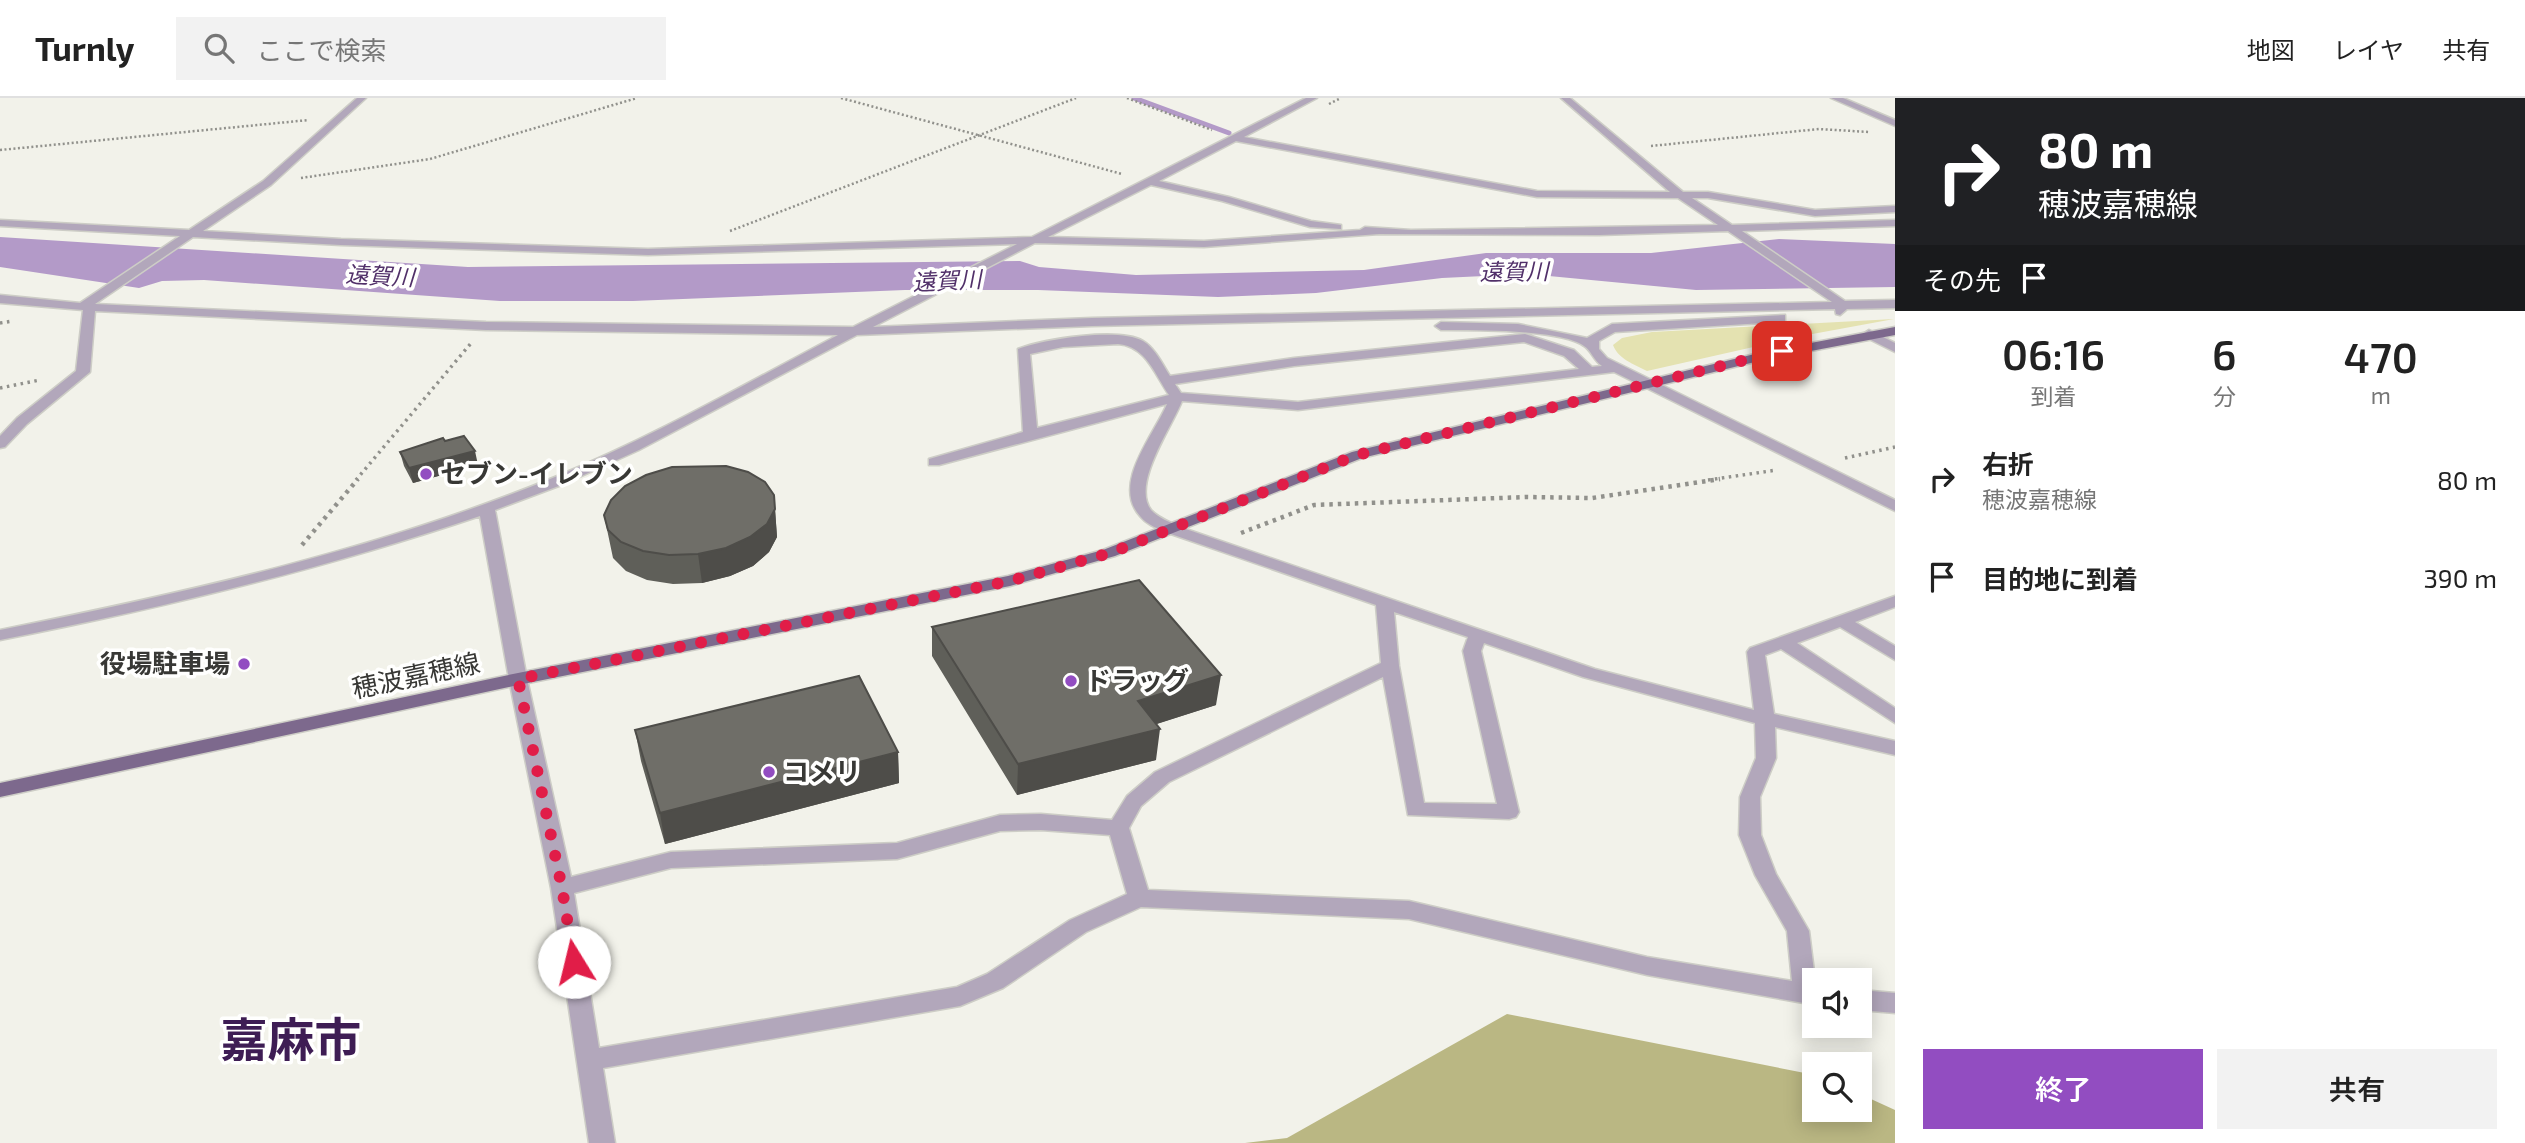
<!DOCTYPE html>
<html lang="ja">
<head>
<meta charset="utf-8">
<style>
	body { margin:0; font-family:"Exo 2","Noto Sans JP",sans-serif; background:#f2f2f2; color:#222; height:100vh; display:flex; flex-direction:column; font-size:26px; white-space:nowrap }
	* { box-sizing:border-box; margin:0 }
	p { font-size:23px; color:#767676 }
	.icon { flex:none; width:38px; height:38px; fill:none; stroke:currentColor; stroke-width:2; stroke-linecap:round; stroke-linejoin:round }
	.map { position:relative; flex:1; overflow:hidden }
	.panel { display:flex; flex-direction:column; background:#fff; width:630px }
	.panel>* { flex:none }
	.top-card { background:#202124; color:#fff; overflow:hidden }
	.buttons { position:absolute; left:1802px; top:870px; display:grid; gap:14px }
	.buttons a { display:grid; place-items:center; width:70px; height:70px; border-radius:0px; background:#fff; box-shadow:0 4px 18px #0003; font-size:35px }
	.pin { position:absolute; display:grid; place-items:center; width:60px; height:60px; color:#fff; margin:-30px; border-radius:14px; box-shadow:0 4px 10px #0006 }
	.me { position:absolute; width:77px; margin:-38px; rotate:351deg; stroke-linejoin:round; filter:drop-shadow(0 0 5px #0008) }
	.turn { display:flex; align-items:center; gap:24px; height:147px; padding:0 28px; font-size:32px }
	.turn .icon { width:91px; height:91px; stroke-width:2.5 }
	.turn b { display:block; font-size:49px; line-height:60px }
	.then { display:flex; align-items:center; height:66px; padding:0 28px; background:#0003; gap:14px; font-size:26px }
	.eta { display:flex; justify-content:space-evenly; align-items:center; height:119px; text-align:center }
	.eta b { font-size:42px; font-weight:600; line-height:49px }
	.action { display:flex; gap:14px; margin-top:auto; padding:14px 28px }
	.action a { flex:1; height:80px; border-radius:0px; background:#924dc1; color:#fff; font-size:28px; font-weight:600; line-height:80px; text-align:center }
	.action a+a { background:#f2f2f2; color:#222 }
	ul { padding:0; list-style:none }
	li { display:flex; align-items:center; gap:21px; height:98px; padding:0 28px }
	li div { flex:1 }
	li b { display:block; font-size:26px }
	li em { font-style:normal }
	header { display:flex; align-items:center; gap:42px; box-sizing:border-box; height:98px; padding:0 35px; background:#fff; border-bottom:2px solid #e0e0e0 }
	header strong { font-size:33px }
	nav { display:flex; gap:38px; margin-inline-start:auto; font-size:24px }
	.search { width:490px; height:63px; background:#f2f2f2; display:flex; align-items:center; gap:18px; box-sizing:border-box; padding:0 24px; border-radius:0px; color:#767676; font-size:26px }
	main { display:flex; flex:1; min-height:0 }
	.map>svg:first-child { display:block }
	.green { fill:#e4e2b1 }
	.forest { fill:#bab783 }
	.water { fill:#b39ac8 }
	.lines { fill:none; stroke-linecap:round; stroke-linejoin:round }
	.stream { stroke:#b39ac8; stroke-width:5 }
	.minor-casing { stroke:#cdcdc6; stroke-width:3 }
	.major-casing { stroke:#cdcdc6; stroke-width:3 }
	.path-far2 { stroke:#91918c; stroke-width:2.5; stroke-dasharray:2 2.5; stroke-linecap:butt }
	.path-far1 { stroke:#91918c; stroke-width:3.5; stroke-dasharray:2.5 4.5; stroke-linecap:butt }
	.path { stroke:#91918c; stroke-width:4.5; stroke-dasharray:3.5 5; stroke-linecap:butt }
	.minor { fill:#b2a7bb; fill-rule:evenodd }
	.major { fill:#7d698d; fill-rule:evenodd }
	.wall { fill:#5f5f59 }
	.shaded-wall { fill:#4e4d49 }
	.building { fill:#6f6e68; stroke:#4e4d49; stroke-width:2 }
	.route { stroke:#e11d48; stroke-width:12; stroke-dasharray:0 21.6 }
	.poi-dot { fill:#924dc1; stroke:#fffffe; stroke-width:2.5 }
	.labels { text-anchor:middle; stroke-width:7; stroke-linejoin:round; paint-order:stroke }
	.far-water-label { font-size:23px; font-style:italic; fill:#513069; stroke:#fffffe }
	.poi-label { font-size:26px; font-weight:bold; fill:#383835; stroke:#fffffe; text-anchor:start }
	.street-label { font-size:26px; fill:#383835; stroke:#fffffe }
	.near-town-label { font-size:47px; font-weight:bold; fill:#3e1d54; stroke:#fffffe }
</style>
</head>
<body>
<header>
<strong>Turnly</strong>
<div class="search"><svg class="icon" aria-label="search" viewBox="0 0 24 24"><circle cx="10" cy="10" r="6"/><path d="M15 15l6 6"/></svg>ここで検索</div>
<nav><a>地図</a><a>レイヤ</a><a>共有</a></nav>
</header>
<main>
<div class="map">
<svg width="1895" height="1045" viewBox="0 0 1895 1045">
	<rect width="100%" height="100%" fill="#f2f2ea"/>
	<path class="green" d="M1894,221L1807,237L1647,273C1634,266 1618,261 1613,247L1622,240L1652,234Z"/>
	<path class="forest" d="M1507,916L1815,977V1012H1860V996L1895,1012V1045H1245L1287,1040Z"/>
	<path class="water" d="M0,139L468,169L1020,163L1039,169L1136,177L1364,172L1486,155H1651L1779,141L1895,146V189L1696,192L1528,176L1442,180L1316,195L1218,199L1038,192H905L633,203H500L204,182L162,183L139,190L0,169Z"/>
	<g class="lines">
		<path class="stream" d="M1134,0L1229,35"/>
		<g class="minor-casing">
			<path id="minor" d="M357,0H366L271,87L203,133L341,141L648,151L1032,139L1306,0H1317L1244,39L1537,93L1670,94L1561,0H1570L1683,94H1708L1815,112L1895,108V114L1815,118L1708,100H1692L1732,127L1895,122V128L1742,133L1845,203L1895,202V210L1847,211L1840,217L1836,216L1835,211L1092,228L857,237L639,352L564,386L495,412L527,581L571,779L671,754L897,745L1000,717L1041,716L1112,722L1127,698L1155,674L1381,565L1376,507L1168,435C1159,431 1147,427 1140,418C1111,386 1154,337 1167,306L939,367H929V361L1023,334L1018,251C1044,241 1119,229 1143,243C1155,250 1163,267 1170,278L1294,260L1525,236L1574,252L1592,269L1602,268C1594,263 1591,252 1584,248C1561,231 1471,232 1441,232L1435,228L1441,224L1518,226L1587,240L1612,226L1785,217V223L1781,224L1615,234L1599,243V251L1607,260L1895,402V413L1614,274L1298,312L1182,303C1172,329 1131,386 1151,412C1158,420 1170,424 1180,429L1595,571L1754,612L1747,554L1750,550L1895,498V509L1855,524L1895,548V562L1840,529L1797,545L1895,610V625L1781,551L1765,557L1774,616L1895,643V657L1775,629L1776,660L1760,699L1761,737L1776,776L1809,833L1815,882V907L1647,877L1409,821L1141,809L1086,834L1003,890L960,908L603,970L615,1045H589L551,790L509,581L480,418C323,471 163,510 0,542V532C188,494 377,452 555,379C653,339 745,286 838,237L486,232L95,213L90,274L27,326L5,349L0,350V338L17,320L76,273L83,212L0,205V197L80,205L180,138L0,128V122L189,132L263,83ZM1236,43L1537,99L1678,100L1718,127L1411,132L1365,129L1360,132L1204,143L1048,139L1151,87L1222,103L1310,129L1341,131V127L1311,123L1229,99L1159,83ZM1728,133L1832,204L1092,220L873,229L1035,145L1204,149L1379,136L1599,137ZM193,139L341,147L648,157L1017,146L853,229L486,224L95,206ZM1524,244L1564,258L1579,271L1298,304L1181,295L1175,286L1294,268ZM1118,246C1146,248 1155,277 1169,297L1037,330L1030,256L1063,249ZM1394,514L1468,539L1463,553L1497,706L1424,705L1399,568ZM1484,545L1583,579L1755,625L1756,660L1740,699L1739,737L1755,777L1787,833L1792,883L1647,859L1409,803L1148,792L1129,730L1141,708L1169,684L1383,579L1408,717L1509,721L1516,719L1519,714L1481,553ZM1041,732L1110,737L1127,796L1070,822L987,876L957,889L599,950L574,795L671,770L897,761L1000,733Z
				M1831,0H1843L1895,22V28Z
				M1869,232L1895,245V254L1865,239L1863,236Z
				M1860,892L1895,895V915L1860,912Z"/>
		</g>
		<g class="major-casing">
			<path id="major" d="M1895,229V237L1763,262L1362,360L1115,458L1010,488L518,587L0,699V685L518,575L1008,478L1103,452L1352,354L1763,254Z"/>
		</g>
		<path class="path-far2" d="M841,0L1122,76
			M1127,0L1212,32
			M1329,6L1341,0
			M1651,48L1819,31L1869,34
			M0,52L309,22
			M301,80L430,61L637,0
			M730,133L1076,0"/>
		<path class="path-far1" d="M0,225L13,223
			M0,290L40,282
			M1845,360L1895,349
			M356,382L472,244
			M1708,382L1777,372"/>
		<path class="path" d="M1241,435L1314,407L1527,399L1592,400L1720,381
			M302,447L358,381"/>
		<use href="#minor" class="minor"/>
		<use href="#major" class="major"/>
	</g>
	<path class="wall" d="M445,343L478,367L413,385L404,368L400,354Z
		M774,397L777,439L769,454L753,468L730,478L702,485L673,486L647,482L626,473L613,460L604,417Z
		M932,529L1216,607L1156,626V662L1017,697L932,558Z
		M635,632L898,654L899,685L665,746L641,663Z"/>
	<path class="shaded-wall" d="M475,353L478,367L413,385L409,370Z
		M774,397L777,439L769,454L753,468L730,478L702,485L698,456Z
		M1221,577L1216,607L1135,633L1138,603Z
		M1160,631L1156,662L1017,697L1018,666Z
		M898,654L899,685L665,746L660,715Z"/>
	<path class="building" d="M464,338L475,353L409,370L400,354L443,340L445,343Z
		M726,368L748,374L765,384L774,397L775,411L767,426L750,439L726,450L698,456L669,457L643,453L621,444L608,432L604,417L611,402L625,388L646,377L672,369Z
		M1139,482L1221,577L1138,603L1160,631L1018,666L932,529Z
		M859,578L898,654L660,715L635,632Z"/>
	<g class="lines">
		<path class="route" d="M574,864L562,790L518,581L1010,483L1110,455L1357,357L1782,253"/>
	</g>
	<g class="poi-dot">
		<circle cx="426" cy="376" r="7"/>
		<circle cx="244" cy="566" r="7"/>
		<circle cx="1071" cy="583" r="7"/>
		<circle cx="769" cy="674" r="7"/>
	</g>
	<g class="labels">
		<g class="far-water-label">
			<text transform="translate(1514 174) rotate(-1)" y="8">遠賀川</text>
			<text transform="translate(380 178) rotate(3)" y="8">遠賀川</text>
			<text transform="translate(947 183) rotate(-3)" y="8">遠賀川</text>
		</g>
		<g class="poi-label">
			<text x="440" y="385">セブン-イレブン</text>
			<text x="230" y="575" text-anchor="end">役場駐車場</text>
			<text x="1085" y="592">ドラッグ</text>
			<text x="783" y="683">コメリ</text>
		</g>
		<g class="street-label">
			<text transform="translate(416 578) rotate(-12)" y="9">穂波嘉穂線</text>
		</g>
		<g class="near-town-label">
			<text x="291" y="959">嘉麻市</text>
		</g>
	</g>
</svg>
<div class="buttons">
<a><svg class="icon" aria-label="sound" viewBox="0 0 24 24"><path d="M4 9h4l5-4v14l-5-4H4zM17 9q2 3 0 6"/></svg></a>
<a><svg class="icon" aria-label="search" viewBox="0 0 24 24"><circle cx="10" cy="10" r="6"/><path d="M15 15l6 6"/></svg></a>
</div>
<div class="pin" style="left:1782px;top:253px;background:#d93025"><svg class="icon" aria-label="arrive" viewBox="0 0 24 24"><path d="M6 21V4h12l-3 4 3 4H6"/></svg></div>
<svg class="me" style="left:574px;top:864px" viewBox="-20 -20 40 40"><circle r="19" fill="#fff"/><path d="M0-13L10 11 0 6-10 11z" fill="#e11d48"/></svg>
</div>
<section class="panel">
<div class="top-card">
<div class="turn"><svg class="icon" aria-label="right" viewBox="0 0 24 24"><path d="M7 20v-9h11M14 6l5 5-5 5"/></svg><div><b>80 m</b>穂波嘉穂線</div></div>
<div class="then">その先<svg class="icon" aria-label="arrive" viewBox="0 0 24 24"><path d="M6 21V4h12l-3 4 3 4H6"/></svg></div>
</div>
<div class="eta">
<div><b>06:16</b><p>到着</p></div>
<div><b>6</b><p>分</p></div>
<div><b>470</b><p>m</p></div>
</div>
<ul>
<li><svg class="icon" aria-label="right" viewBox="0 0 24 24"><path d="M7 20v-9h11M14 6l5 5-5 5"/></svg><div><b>右折</b><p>穂波嘉穂線</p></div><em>80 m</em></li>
<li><svg class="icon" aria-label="arrive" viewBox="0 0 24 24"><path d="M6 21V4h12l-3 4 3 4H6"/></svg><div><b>目的地に到着</b></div><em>390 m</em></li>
</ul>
<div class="action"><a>終了</a><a>共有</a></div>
</section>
</main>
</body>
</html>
